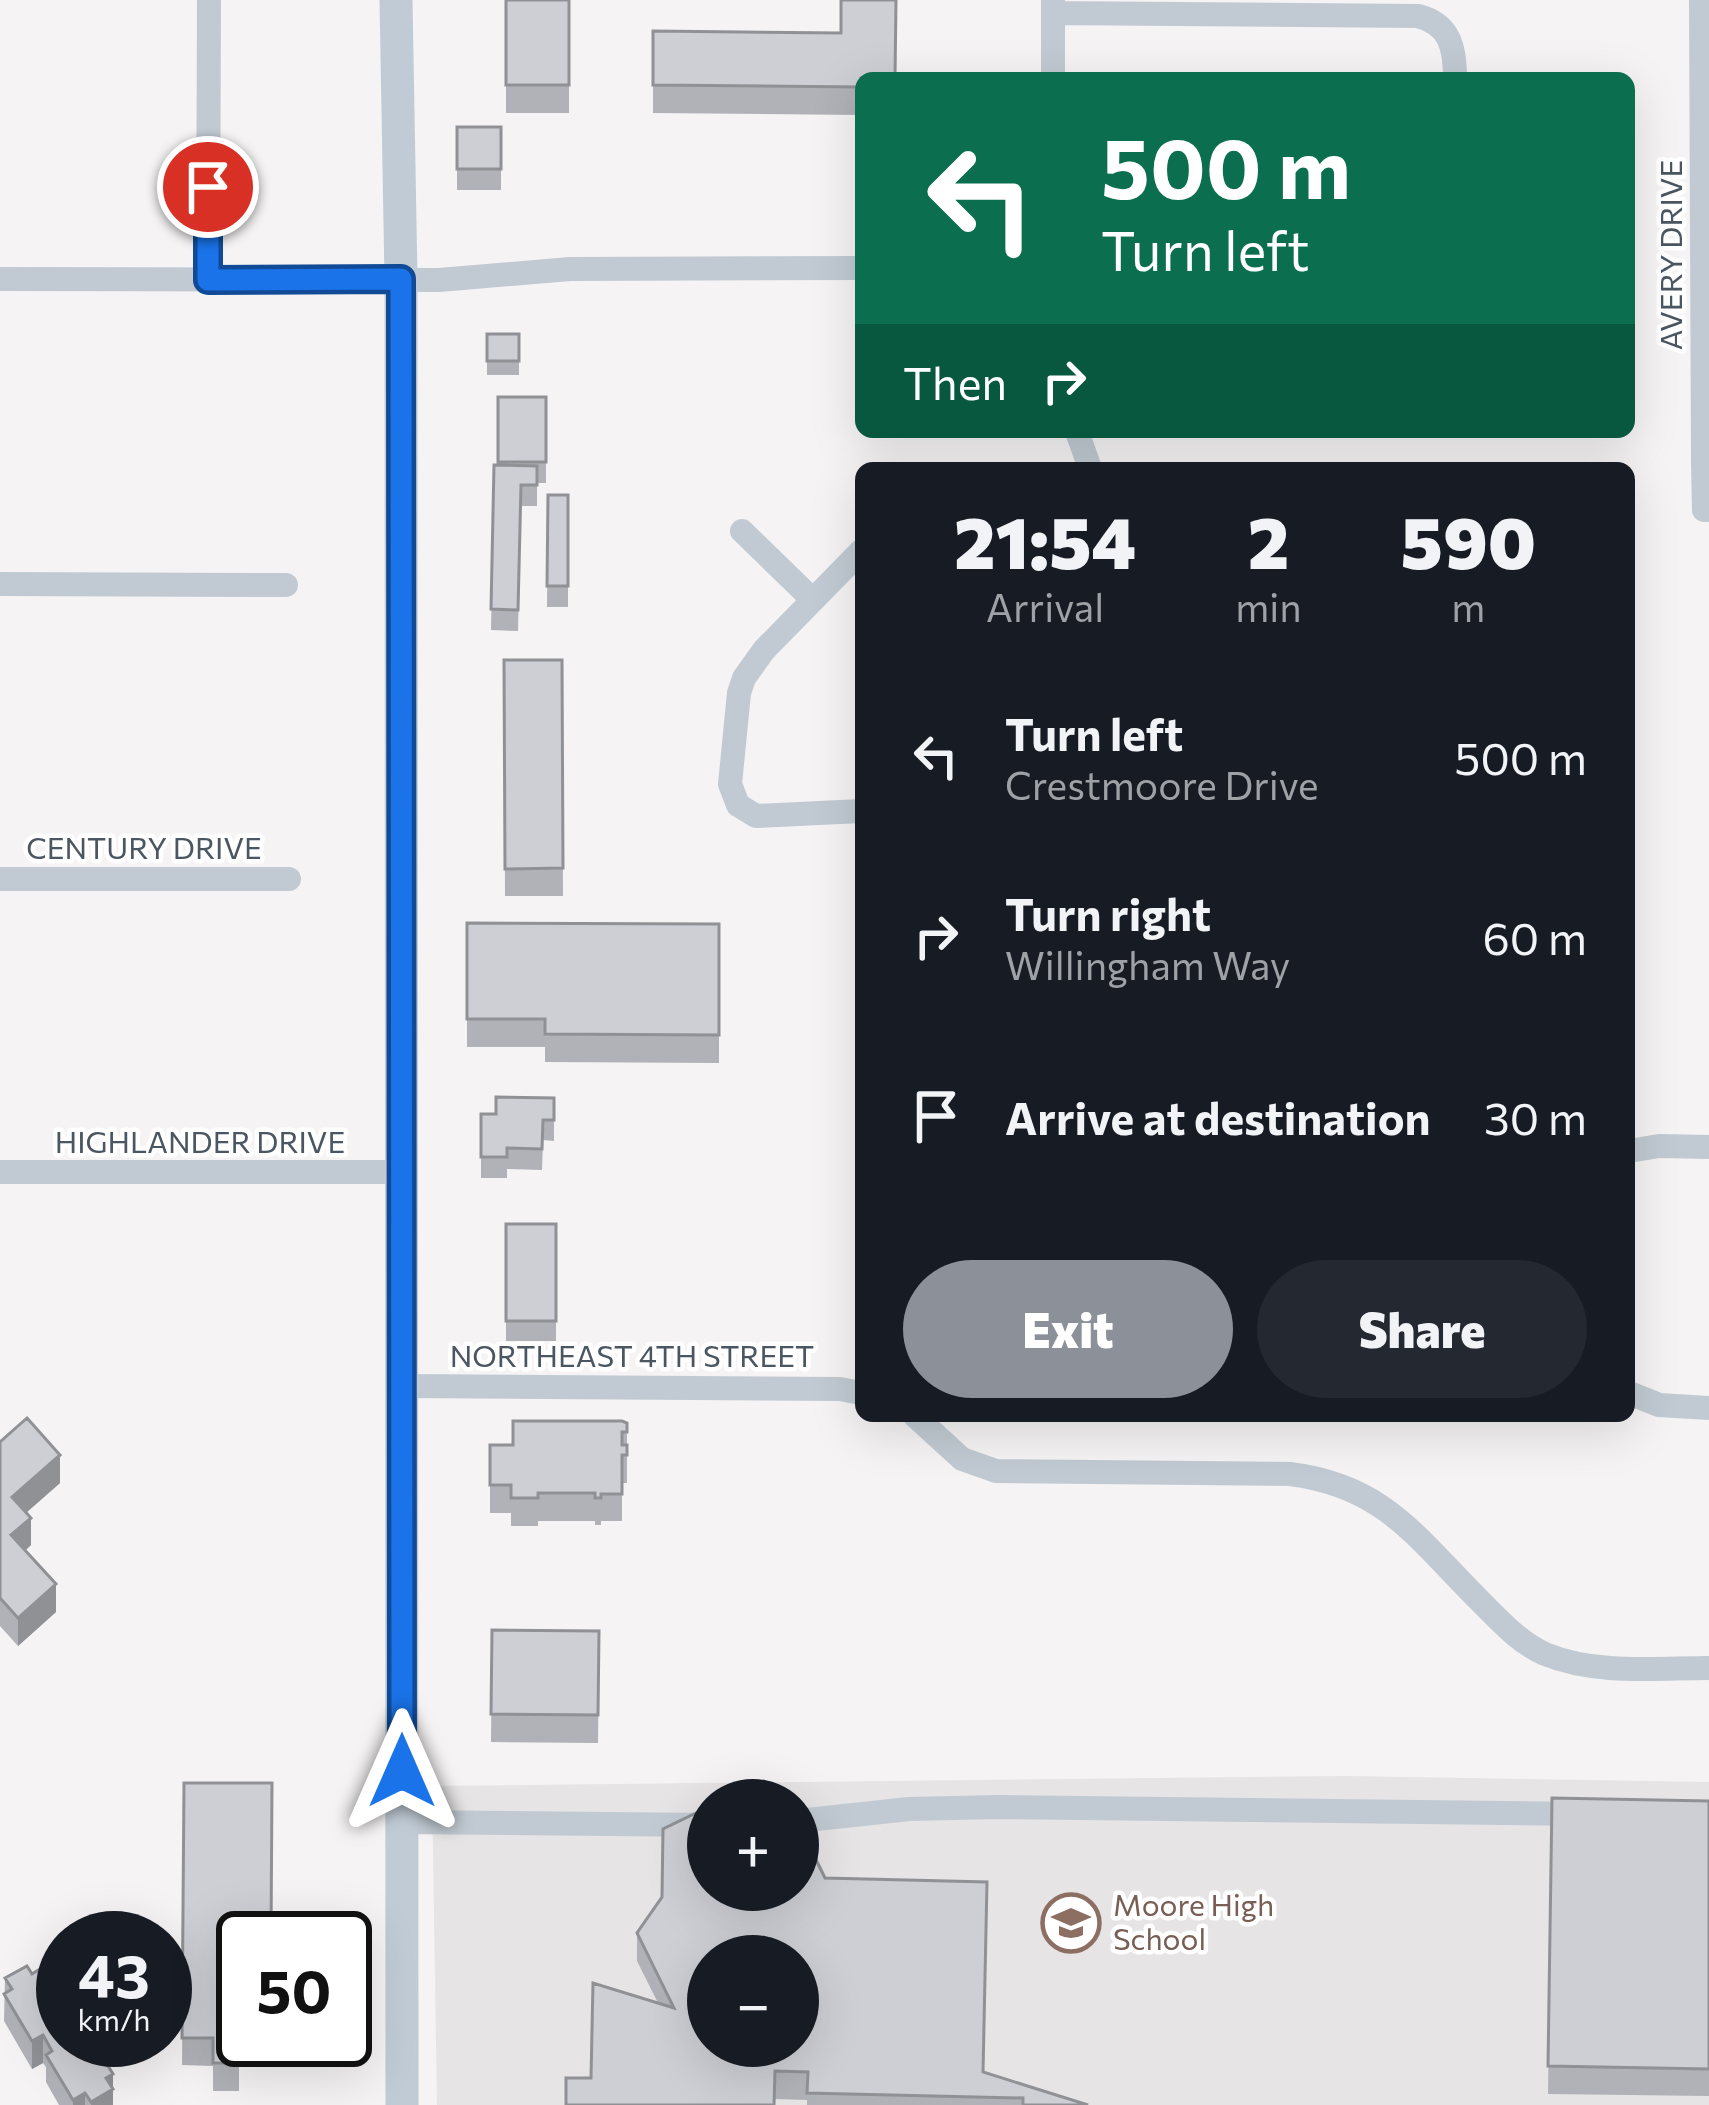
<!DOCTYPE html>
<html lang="en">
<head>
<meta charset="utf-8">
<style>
	body { margin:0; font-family:Commissioner,sans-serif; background:#242831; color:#f1f3f6; height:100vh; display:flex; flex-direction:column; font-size:45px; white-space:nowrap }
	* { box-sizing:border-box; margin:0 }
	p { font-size:39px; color:#9ea1a6 }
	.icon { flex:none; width:66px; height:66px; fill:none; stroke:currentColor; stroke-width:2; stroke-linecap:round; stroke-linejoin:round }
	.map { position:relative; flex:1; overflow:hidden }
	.panel { position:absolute; left:855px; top:462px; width:780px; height:960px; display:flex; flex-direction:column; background:#171b24; border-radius:18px; box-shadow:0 12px 48px #0002 }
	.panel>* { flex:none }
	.hud { position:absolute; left:855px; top:72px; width:780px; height:366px; border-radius:18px; box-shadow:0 12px 48px #0002; background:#0b6e4f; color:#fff; overflow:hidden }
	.tools { position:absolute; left:687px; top:1779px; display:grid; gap:24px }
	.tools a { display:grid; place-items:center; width:132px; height:132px; border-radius:50%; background:#171b24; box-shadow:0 12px 48px #0002; font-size:60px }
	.speed { position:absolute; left:36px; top:1911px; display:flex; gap:24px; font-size:60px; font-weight:700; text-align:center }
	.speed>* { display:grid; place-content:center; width:156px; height:156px; border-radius:50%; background:#171b24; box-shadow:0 12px 48px #0002; line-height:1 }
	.speed small { font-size:30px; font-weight:400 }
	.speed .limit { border:6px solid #111; border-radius:18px; background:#fff; color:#111 }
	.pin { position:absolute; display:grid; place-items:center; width:102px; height:102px; color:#fff; margin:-51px; border:6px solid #fff; border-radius:50%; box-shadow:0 3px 12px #0007 }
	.me { position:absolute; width:132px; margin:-66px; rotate:0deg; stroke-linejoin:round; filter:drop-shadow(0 0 9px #0008) }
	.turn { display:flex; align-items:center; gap:42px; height:252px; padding:0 48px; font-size:54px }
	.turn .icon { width:156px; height:156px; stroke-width:2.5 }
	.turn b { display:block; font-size:84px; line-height:102px }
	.then { display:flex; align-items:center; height:114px; padding:0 48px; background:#0003; gap:24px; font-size:45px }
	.eta { display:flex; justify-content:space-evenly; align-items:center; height:204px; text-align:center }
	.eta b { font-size:72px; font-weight:800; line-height:84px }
	.action { display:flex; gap:24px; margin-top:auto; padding:24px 48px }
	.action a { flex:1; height:138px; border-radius:72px; background:#8c9099; color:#fff; font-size:48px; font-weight:800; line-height:138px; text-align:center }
	.action a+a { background:#242831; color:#f1f3f6 }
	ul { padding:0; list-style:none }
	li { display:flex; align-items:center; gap:36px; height:180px; padding:0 48px }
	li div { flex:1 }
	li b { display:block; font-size:45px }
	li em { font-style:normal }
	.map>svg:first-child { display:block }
	.education { fill:#e6e4e5; fill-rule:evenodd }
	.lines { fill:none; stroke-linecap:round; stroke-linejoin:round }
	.minor { stroke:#c1cad2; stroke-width:24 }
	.secondary { stroke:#c1cbd6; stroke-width:33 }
	.wall { fill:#b0b2b7 }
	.shaded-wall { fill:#909195 }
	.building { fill:#cdcfd5; stroke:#909195; stroke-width:3; fill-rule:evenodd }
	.route-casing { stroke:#114b97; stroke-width:30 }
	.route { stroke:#1a73e8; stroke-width:21 }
	.labels { text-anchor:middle; stroke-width:9; stroke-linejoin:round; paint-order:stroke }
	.street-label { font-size:30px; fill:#4a5661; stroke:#fff }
	.education-label { font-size:30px; fill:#785e54; stroke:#fff; text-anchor:start }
</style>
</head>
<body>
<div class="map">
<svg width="1709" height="2105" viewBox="0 0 1709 2105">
	<rect width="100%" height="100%" fill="#f5f3f3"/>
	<path class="education" d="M1346,1776L1709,1782V2105H437L432,1786ZM708,1800H798V1890H708ZM708,1956H798V2046H708Z"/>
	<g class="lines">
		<path class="minor" d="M1701,0L1703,463L1704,510H1709
			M1053,13L1418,16C1450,24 1455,48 1455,78
			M1053,78V0
			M0,279L439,280L570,269L861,268
			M208,280L209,0
			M1077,432L1090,468
			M742,531L813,600
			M861,551L764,650L744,678L739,693L730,784L738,805L756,816L861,811
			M0,584L286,585
			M0,879H289
			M1629,1151L1659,1146L1709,1147
			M0,1172H400
			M402,1386L840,1389L861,1393
			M1629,1393L1659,1405L1709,1408
			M915,1416L962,1459L996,1471L1290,1474C1386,1486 1417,1539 1482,1603C1501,1622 1520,1643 1545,1654C1596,1675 1656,1668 1709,1668
			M798,1821L909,1809L998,1807L1581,1814
			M402,1822L708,1825"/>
		<path class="secondary" d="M396,0L401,279L402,2105"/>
	</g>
	<path class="wall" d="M506,0H569V113H506Z
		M653,31L841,33L861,78V115L653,113Z
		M457,127H501V190H457Z
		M487,334H519V375H487Z
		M498,397H546V483H537V506H521L518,631L491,630L494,465L498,466Z
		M548,495H568V607H547Z
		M504,660H562L563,896H505Z
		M467,923L719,924V1063L545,1062V1047H467Z
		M554,1098V1141L543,1140L542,1170L507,1169V1178H481V1114H496Z
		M506,1224H556V1341H506Z
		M627,1423V1483H622V1521H601V1525H595V1521H538V1526H511V1513H490V1445H513Z
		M0,1442L60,1483L26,1513L31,1545L25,1551L56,1612L18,1646L0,1626Z
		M492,1630L599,1631L598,1743L491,1742Z
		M184,1783L243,1938V2040H270V2067L239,2066V2091H213V2066L182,2065Z
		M1552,1798L1709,1801V2096L1548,2094Z
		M825,1878L984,2072L1088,2105H807V2100L775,2099L591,2078L658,2003L637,1961V1933Z
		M5,1978L63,2040L113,2105H59L46,2082V2067L43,2063L32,2069L4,2021Z"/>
	<path class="shaded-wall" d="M60,1455V1483L12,1525V1497Z
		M31,1518V1545L11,1563V1535Z
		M56,1584V1612L18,1646V1618Z
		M43,2035V2063L32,2069V2041Z
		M113,2074V2105H91V2102L106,2078Z
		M85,2093V2105H73V2100Z"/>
	<path class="building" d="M506,0H569V85H506Z
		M841,0H896L895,78H861V87L653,85V31L841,33Z
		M457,127H501V169H457Z
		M487,334H519V361H487Z
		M498,397H546V462H498Z
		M494,465L537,466V485H521L518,610L491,609Z
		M548,495H568V586H547Z
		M504,660H562L563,868L505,869Z
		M467,923L719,924V1035L545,1034V1019H467Z
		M496,1097L554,1098V1120H543L542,1149L507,1148V1157H481V1114H496Z
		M506,1224H556V1321H506Z
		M27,1418L60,1455L12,1497L31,1518L11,1535L56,1584L18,1618L0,1598V1442Z
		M513,1421H622L627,1423V1432H622V1445H627V1455H622V1494H601V1498H595V1493H538V1498H511V1485H490V1445H513Z
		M492,1630L599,1631L598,1715L491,1714Z
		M184,1783H272L271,1938H243V2039H239V2063H213V2038H182Z
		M1552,1798L1709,1801V2069L1548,2066Z
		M696,1813L708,1814V1890H798V1823L825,1878L987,1882L983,2072L1088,2105H1023V2098L807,2093L808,2072L775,2071L774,2105H566V2078H591L593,1983L674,2008L637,1933L662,1897L663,1829ZM708,1956H798V2046H708Z
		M27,1966L32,1974L43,1967L63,2000V2040H92L113,2074L106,2078L113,2089L91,2102L85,2093L73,2100L46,2055L52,2051L43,2035L32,2041L4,1994L12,1989L5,1978Z"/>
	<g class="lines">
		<g class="route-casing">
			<path id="route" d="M208,187V280L401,279L402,1771"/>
		</g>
		<use href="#route" class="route"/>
	</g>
	<defs>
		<g id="school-ring" transform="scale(3)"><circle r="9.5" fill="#fff" stroke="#8d6e63" stroke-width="1.5"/><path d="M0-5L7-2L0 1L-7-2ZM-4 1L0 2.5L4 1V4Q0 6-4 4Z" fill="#8d6e63"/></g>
	</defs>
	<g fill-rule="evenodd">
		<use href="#school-ring" x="1071" y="1923"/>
	</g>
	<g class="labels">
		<g class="street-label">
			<text transform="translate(1672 255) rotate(-90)" y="10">AVERY DRIVE</text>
			<text x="144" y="859">CENTURY DRIVE</text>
			<text x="200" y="1153">HIGHLANDER DRIVE</text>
			<text x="632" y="1367">NORTHEAST 4TH STREET</text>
		</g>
		<g class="education-label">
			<text x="1113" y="1916">Moore High<tspan x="1113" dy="34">School</tspan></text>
		</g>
	</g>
</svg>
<div class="tools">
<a>+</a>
<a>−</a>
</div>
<div class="speed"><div>43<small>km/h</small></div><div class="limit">50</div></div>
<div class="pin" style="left:208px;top:187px;background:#d93025"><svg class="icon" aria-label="arrive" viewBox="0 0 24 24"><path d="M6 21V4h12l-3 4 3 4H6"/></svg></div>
<svg class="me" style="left:402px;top:1771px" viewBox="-20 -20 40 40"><path d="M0-17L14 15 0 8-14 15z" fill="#1a73e8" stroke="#fff" stroke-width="4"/></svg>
<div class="hud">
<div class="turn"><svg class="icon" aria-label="left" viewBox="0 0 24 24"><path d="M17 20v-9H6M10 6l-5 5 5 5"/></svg><div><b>500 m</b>Turn left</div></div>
<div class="then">Then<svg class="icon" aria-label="right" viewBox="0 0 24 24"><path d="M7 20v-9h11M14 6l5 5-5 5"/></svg></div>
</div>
<section class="panel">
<div class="eta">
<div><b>21:54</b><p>Arrival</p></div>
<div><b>2</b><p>min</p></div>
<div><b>590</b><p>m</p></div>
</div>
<ul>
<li><svg class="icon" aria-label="left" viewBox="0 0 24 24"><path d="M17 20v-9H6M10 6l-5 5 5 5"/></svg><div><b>Turn left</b><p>Crestmoore Drive</p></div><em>500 m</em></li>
<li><svg class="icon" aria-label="right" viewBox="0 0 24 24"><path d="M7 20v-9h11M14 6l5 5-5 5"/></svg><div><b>Turn right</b><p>Willingham Way</p></div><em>60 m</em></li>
<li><svg class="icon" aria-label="arrive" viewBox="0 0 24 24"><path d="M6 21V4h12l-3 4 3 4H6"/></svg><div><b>Arrive at destination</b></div><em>30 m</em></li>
</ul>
<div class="action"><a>Exit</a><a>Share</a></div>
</section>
</div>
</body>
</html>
